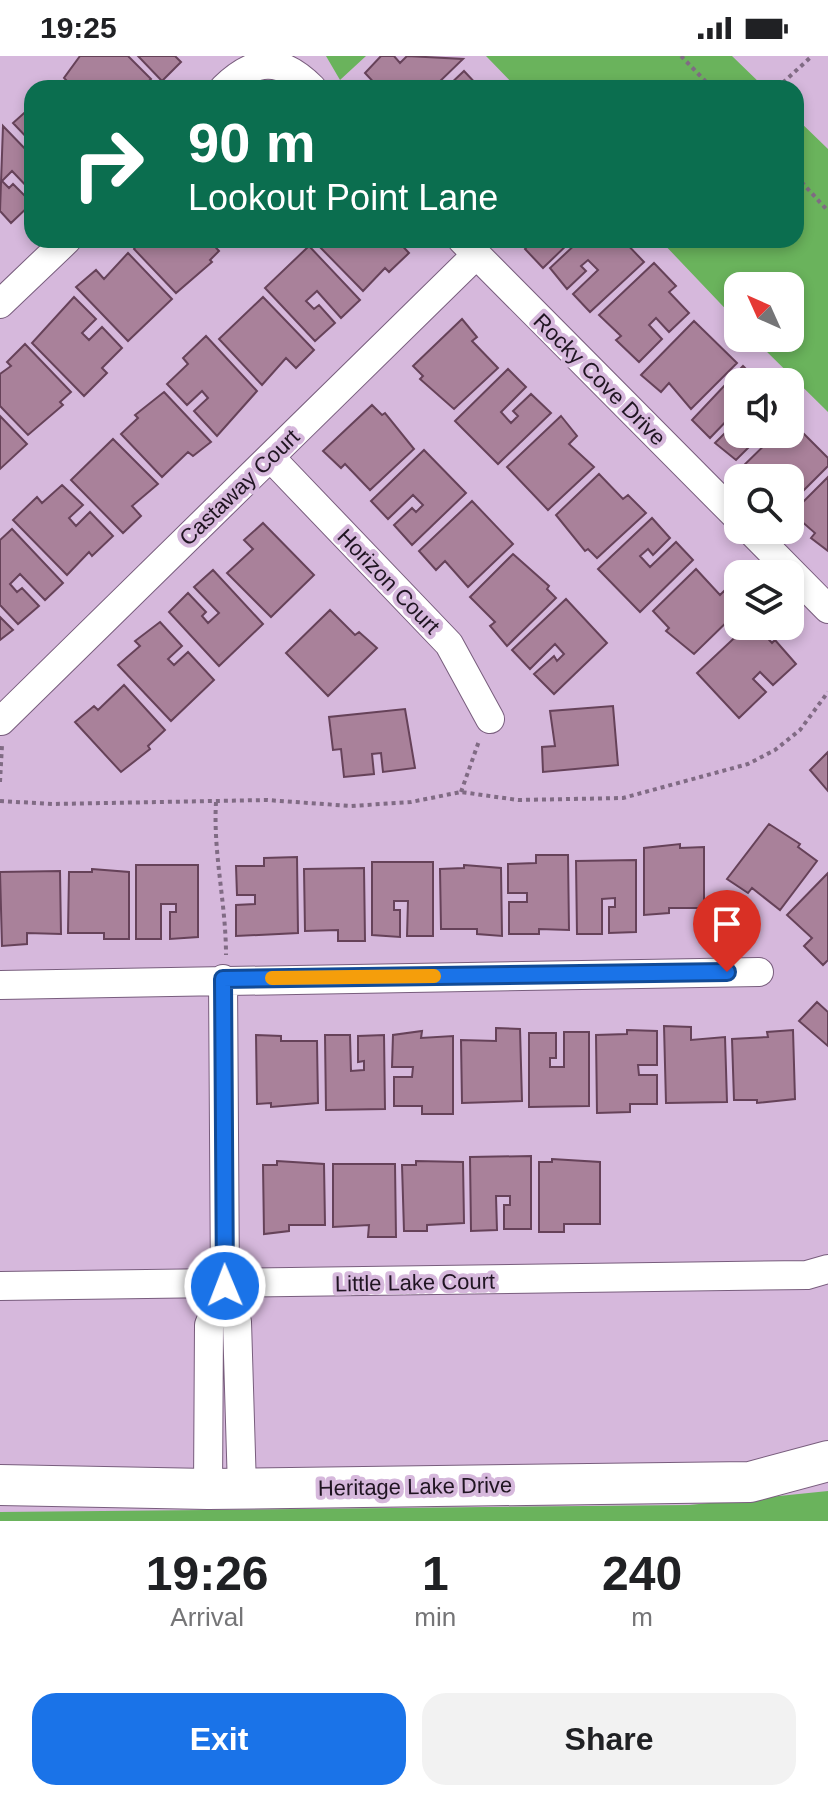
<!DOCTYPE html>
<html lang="en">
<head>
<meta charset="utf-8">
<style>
	body { margin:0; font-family:Arial,sans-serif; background:#f2f2f2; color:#202124; height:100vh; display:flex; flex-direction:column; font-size:30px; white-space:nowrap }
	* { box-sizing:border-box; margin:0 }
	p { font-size:26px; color:#757577 }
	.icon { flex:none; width:44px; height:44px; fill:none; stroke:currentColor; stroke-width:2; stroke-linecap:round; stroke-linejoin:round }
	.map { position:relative; height:1465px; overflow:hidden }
	.drawer { display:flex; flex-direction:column; background:#fff; flex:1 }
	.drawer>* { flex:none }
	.top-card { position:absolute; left:24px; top:24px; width:780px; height:168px; border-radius:24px; box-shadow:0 4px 12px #0003; background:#0b6e4f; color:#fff; overflow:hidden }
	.needle { width:52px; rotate:315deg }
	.tools { position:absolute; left:724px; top:216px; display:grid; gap:16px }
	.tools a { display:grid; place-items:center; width:80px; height:80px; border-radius:16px; background:#fff; box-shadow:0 4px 12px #0003; font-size:40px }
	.pin { position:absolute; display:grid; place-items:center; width:68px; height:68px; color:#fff; margin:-82px -34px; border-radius:50% 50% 50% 0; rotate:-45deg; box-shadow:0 0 8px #0007 }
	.pin .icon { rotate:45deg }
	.me { position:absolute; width:88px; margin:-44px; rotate:359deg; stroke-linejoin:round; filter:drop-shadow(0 0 6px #0008) }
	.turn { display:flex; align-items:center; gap:28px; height:168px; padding:0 32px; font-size:36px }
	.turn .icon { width:104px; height:104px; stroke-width:2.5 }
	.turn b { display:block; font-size:56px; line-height:68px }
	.eta { display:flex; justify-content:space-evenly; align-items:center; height:136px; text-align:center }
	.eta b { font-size:48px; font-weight:700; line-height:56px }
	.action { display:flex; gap:16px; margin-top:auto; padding:16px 32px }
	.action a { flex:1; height:92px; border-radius:24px; background:#1a73e8; color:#fff; font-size:32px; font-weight:700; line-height:92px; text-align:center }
	.action a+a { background:#f2f2f2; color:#202124 }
	.status { display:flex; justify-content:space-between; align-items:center; height:56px; padding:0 40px; background:#fff; direction:ltr }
	.status svg { height:22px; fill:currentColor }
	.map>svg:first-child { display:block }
	.green { fill:#6ab35c }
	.building { fill:#a9819a; stroke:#664259; stroke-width:2 }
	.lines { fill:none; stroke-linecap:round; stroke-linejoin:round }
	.street-casing { stroke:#785d7d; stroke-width:30 }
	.secondary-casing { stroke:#785d7d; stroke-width:42 }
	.path { stroke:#806b84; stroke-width:4; stroke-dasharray:4 4; stroke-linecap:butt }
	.street { stroke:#fff; stroke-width:28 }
	.secondary { stroke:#fff; stroke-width:40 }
	.route-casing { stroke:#114b97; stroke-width:20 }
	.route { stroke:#1a73e8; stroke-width:14 }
	.slow { stroke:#f59e0b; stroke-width:14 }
	.labels { text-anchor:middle; stroke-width:8; stroke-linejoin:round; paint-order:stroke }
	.street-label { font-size:22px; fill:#201522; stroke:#d6b8dc }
</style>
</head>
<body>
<div class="status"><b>19:25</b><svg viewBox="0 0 49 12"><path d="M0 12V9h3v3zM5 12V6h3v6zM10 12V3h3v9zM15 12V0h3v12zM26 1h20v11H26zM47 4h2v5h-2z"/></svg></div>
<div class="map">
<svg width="828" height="1465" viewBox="0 0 828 1465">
	<rect width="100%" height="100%" fill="#d6b8dc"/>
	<path class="green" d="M326,0H366L340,24Z
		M486,0H732L765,32H517Z
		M796,62L828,93V356L753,282H790V230H738V266L660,184H796Z
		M828,1435V1465H0V1456L689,1449Z"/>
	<path class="building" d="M80,0H128L151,23L142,32H74L64,22Z
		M138,0H175L181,6L162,25Z
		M381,0H394L400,7L407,0L463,3L433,32H379L365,17Z
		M464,15L480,32H446Z
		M32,50V87L13,67Z
		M3,70L32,100V136L12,115L2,125L9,132L13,128L32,147L11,167L0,155Z
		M141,184H209L219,195L210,204L212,206L176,237L134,193Z
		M313,184H397L409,197L389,216L385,212L363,235Z
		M572,184L543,212L525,193L533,184Z
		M580,184H623L644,206L590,256L573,238L598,214L588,204L581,210L586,215L567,233L550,212Z
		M309,190L360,244L341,262L317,235L306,245L314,253L319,249L335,267L315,285L265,232Z
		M128,197L172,243L128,285L76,231L96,214L104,223Z
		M654,207L676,230L669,236L689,257L669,276L656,262L649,269L662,283L639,306L616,284L621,280L599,259Z
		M74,241L96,263L82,277L89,284L102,271L122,292L102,312L107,317L84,340L32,287Z
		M263,241L314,294L296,312L286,302L262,329L219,283Z
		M462,263L477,281L472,285L498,312L454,353L420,323L423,320L413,310Z
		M694,265L737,307L691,353L669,327L661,336L641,319Z
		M206,280L257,335L217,380L194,355L208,342L202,335L187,349L167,328L188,308L183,302Z
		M25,288L71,336L60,346L63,349L28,379L0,350V318L11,310L7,306Z
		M743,310L759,326H738V359L735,356L710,382L692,364Z
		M508,313L526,331L501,356L511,367L518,360L513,355L531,338L551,357L498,408L455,365Z
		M164,336L211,386L193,400L188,396L162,421L121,378L138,362L135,359Z
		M372,349L382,359L385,357L414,393L370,434L345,408L341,412L323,395Z
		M0,360L27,388L0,413Z
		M561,360L577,380L569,388L594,411L548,454L507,411Z
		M790,364L828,402V410L790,448V422H745L738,415L776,378H790Z
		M734,368L738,378H762L736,404L715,387Z
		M113,383L158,428L132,450L141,460L123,477L71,424Z
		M424,394L466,437L412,489L394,469L412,452L416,456L423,449L413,439L388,463L371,445Z
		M599,418L623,443L628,439L646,457L597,502L588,493L585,495L556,459Z
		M828,421V495L811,482L815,477L792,457Z
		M62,429L83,449L69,462L76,470L90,456L113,480L92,500L89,496L67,519L13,464L37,441L42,447Z
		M472,445L513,488L468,531L445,505L436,514L419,495Z
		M652,462L670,482L653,499L648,493L640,500L650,511L676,486L693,504L640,556L598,513Z
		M263,467L314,519L271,561L227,517L253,493L244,484Z
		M12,473L63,527L45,544L20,518L10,528L17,536L22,532L39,550L18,568L0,549V484Z
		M513,498L549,530L547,533L556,542L507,590L490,570L495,566L470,541Z
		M696,513L720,539L724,535L733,541L738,546V555L694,598L666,575L669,572L653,555Z
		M213,514L263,568L219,610L169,556L188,537L206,556L202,560L208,567L219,557L194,531Z
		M566,543L607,587L554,638L534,618L554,600L557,605L564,598L555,588L530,613L512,594Z
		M330,554L355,579L359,576L377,592L328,640L286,597Z
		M0,561L13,574L0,584Z
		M160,566L182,590L168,603L174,609L188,596L214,624L171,665L118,609L140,590L135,585Z
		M747,570H756L772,587L775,584L796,608L773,629L760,616L753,623L766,636L739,662L697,617Z
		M124,629L165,674L148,690L150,693L121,716L75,666L94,650L98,654Z
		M613,650L618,709L543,716L542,691L555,690L550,655Z
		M405,653L415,712L383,716L381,697L372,698L374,718L344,721L341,693L333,694L329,661Z
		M828,696V735L810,714Z
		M769,768L800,788L798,791L817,805L780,854L752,832L748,837L727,823Z
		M680,788V792L704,791V852H669V857L644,859V792Z
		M536,799H568L569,874L539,873V878H509V846H527V837H508V808L536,807Z
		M297,801L298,877L236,880V849L255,848V839H237L236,810H264V802Z
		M636,804V876L609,877V851H615V842L602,843V878H577L576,805Z
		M372,806H433V880H407L408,845H394V854H400V881L372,879Z
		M136,809H198V881L170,883V856H176V848H161V883H136Z
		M464,809L501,812L502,880L477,878V873H441L440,813L464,812Z
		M364,812L365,885H338V874L305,875L304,813Z
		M92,813L129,816V883H104V877H68L69,816H92Z
		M60,815L61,878L27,877V888L2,890L0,816Z
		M828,817V904L823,909L804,890L812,882L787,859Z
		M817,946L828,956V990L799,965Z
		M664,970L691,971V984L725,981L727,1046L666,1047Z
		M496,972L520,973L522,1045L462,1047L461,984L496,985Z
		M627,974L657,975V1009H638L639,1019H657V1048H630V1056L597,1057L596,979L627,978Z
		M793,974L795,1043L757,1047V1044H734L732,983L768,981L767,976Z
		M422,975L421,982L453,980V1058H422V1050H394V1021H412L413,1011H392L393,979Z
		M564,976H589V1050L529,1051V977H556V1002H550V1011H564Z
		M256,979L281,980V985H317L318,1047L271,1051V1047L257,1048Z
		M325,979H350L351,1015L364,1014V1005L358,1006V980L384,979L385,1053L326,1054Z
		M531,1100V1173H504V1149H510V1140H496L497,1174L471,1175L470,1101Z
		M552,1103L600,1106V1168H564V1176H539V1106H552Z
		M277,1105L324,1108L325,1169H289V1175L264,1178L263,1109H277Z
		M416,1105L463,1106L464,1167L427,1169V1175H404L402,1109H416Z
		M333,1108H395L396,1181H368L369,1169L333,1171Z"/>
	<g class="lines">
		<g class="street-casing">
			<path id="street" d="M224,32C255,2 280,0 312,32
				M462,184L738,462
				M0,248L67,184
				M270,401L449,588L490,663
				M750,474L828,553
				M1,665L476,199
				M223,923L225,1230L237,1266L242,1432
				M0,929L759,916
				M0,1230L807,1219L828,1213
				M208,1433L209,1269L225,1230"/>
		</g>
		<g class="secondary-casing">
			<path id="secondary" d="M0,1429L208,1433L750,1426L828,1405"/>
		</g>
		<path class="path" d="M681,0L712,32
			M777,32L812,0
			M796,120L828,155
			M0,726L2,689
			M461,736L479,685
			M0,745L53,748L267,744L351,750L411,746L461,736L518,744L623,742L748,708L775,694L800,674L828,636
			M216,746C213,798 226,847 226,899"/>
		<use href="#street" class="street"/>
		<use href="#secondary" class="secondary"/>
	</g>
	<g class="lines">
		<g class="route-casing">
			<path id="route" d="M225,1230L223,923L727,916"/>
		</g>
		<use href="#route" class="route"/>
		<path class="slow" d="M272,922L434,920"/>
	</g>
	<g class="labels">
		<g class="street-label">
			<text transform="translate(600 323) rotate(45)" y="8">Rocky Cove Drive</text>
			<text transform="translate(239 431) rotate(-44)" y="8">Castaway Court</text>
			<text transform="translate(389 525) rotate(46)" y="8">Horizon Court</text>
			<text transform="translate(415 1226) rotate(-1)" y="8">Little Lake Court</text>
			<text transform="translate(415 1430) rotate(-1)" y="8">Heritage Lake Drive</text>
		</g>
	</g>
</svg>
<div class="tools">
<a><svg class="needle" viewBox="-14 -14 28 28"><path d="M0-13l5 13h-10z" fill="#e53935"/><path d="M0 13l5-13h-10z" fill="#757577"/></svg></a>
<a><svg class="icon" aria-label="sound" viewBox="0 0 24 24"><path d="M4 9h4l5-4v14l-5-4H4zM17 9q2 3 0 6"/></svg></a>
<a><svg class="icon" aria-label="search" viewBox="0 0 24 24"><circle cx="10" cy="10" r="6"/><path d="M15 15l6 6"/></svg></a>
<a><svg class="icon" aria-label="layers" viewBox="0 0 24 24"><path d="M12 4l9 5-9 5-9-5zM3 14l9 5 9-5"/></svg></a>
</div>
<div class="pin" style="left:727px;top:916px;background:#d93025"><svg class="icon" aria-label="arrive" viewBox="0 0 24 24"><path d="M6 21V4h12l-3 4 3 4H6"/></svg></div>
<svg class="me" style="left:225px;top:1230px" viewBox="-20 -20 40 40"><circle r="17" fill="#1a73e8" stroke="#fff" stroke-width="3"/><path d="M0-11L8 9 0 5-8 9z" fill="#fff"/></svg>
<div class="top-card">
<div class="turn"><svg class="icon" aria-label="right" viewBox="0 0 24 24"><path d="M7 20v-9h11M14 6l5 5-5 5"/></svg><div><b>90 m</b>Lookout Point Lane</div></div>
</div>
</div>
<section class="drawer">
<div class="eta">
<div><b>19:26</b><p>Arrival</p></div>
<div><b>1</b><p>min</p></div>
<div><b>240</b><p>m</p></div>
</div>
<div class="action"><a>Exit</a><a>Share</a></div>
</section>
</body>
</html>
